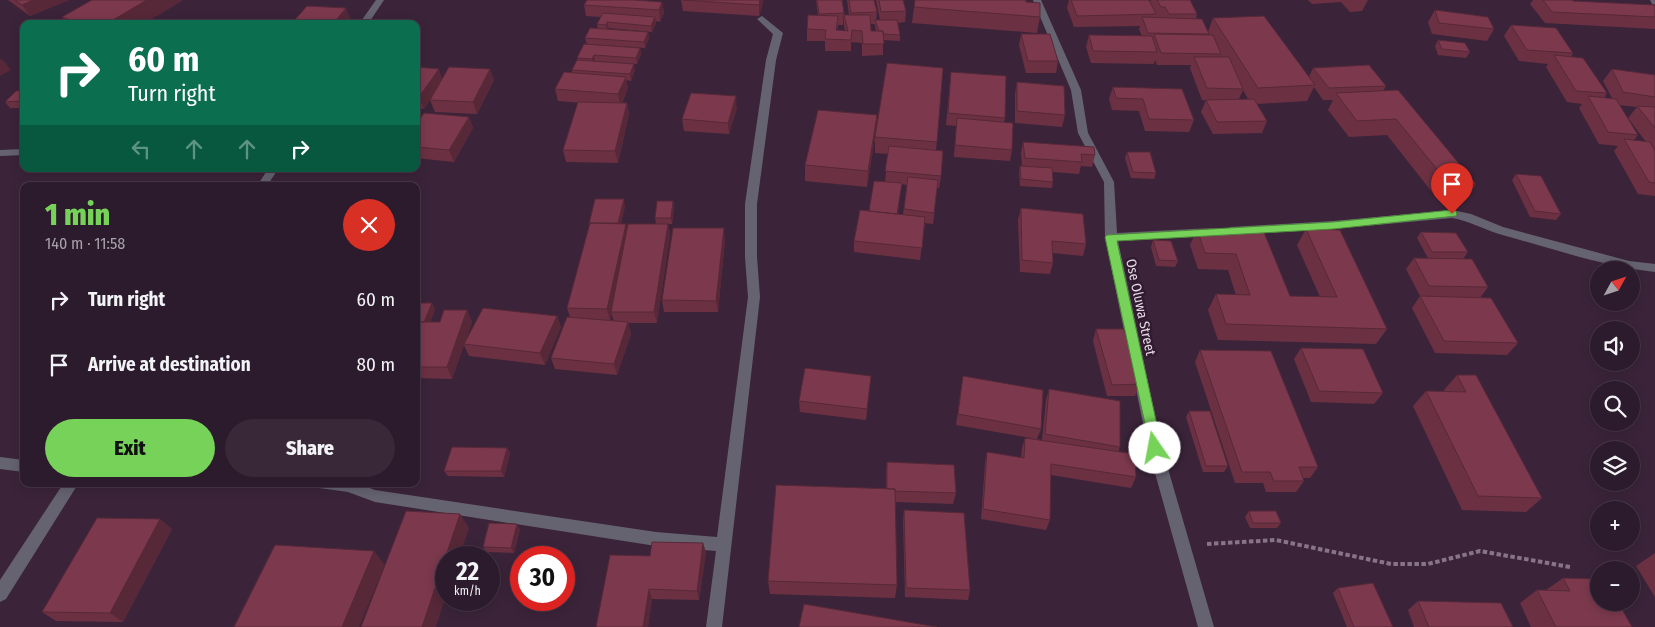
<!DOCTYPE html>
<html lang="en">
<head>
<meta charset="utf-8">
<style>
	body { margin:0; font-family:"Fira Sans Condensed",sans-serif; background:#382838; color:#f1f3f6; height:100vh; display:flex; flex-direction:column; font-size:19px; white-space:nowrap }
	* { box-sizing:border-box; margin:0 }
	p { font-size:16px; color:#a6a1a9 }
	.icon { flex:none; width:28px; height:28px; fill:none; stroke:currentColor; stroke-width:2; stroke-linecap:round; stroke-linejoin:round }
	.map { position:relative; flex:1; overflow:hidden }
	.drawer { position:absolute; left:20px; top:182px; width:400px; height:305px; display:flex; flex-direction:column; background:#2c1b2c; border-radius:10px; box-shadow:0 2px 12px #0003,0 0 0 1px #483948 }
	.drawer>* { flex:none }
	.guide { position:absolute; left:20px; top:20px; width:400px; height:152px; border-radius:10px; box-shadow:0 2px 12px #0003,0 0 0 1px #483948; background:#0b6e4f; color:#fff; overflow:hidden }
	.needle { width:32px; rotate:50deg }
	.fabs { position:absolute; left:1590px; top:261px; display:grid; gap:10px }
	.fabs a { display:grid; place-items:center; width:50px; height:50px; border-radius:50%; background:#2c1b2c; box-shadow:0 2px 12px #0003,0 0 0 1px #483948; font-size:25px }
	.speed { position:absolute; left:435px; top:546px; display:flex; gap:10px; font-size:25px; font-weight:700; text-align:center }
	.speed>* { display:grid; place-content:center; width:65px; height:65px; border-radius:50%; background:#2c1b2c; box-shadow:0 2px 12px #0003,0 0 0 1px #483948; line-height:1 }
	.speed small { font-size:12px; font-weight:400 }
	.speed .limit { border:8px solid #d22; background:#fff; color:#111 }
	.pin { position:absolute; display:grid; place-items:center; width:42px; height:42px; color:#fff; margin:-51px -21px; border-radius:50% 50% 50% 0; rotate:-45deg; box-shadow:0 0 5px #0007 }
	.pin .icon { rotate:45deg }
	.me { position:absolute; width:55px; margin:-28px; rotate:348deg; stroke-linejoin:round; filter:drop-shadow(0 0 4px #0008) }
	.turn { display:flex; align-items:center; gap:18px; height:105px; padding:0 25px; font-size:22px }
	.turn .icon { width:65px; height:65px; stroke-width:2.5 }
	.turn b { display:block; font-size:35px; line-height:42px }
	.lanes { display:flex; align-items:center; height:48px; padding:0 25px; background:#0003; justify-content:center; gap:25px; direction:ltr }
	.lanes .off { opacity:.35 }
	.round { display:grid; place-items:center; flex:none; width:52px; height:52px; border-radius:26px; background:#382838 }
	.summary { display:flex; align-items:center; justify-content:space-between; height:85px; padding:0 25px }
	h1 { font-size:30px; font-weight:800; line-height:38px; color:#77d259 }
	.action { display:flex; gap:10px; margin-top:auto; padding:10px 25px }
	.action a { flex:1; height:58px; border-radius:30px; background:#77d259; color:#111; font-size:20px; font-weight:800; line-height:58px; text-align:center }
	.action a+a { background:#382838; color:#f1f3f6 }
	ul { padding:0; list-style:none }
	li { display:flex; align-items:center; gap:15px; height:65px; padding:0 25px }
	li div { flex:1 }
	li b { display:block; font-size:19px }
	li em { font-style:normal }
	.map>svg:first-child { display:block }
	.lines { fill:none; stroke-linecap:round; stroke-linejoin:round }
	.path { stroke:#887487; stroke-width:4; stroke-dasharray:4.5 2.5; stroke-linecap:butt }
	.street { fill:#666371; fill-rule:evenodd }
	.wall { fill:#6b3143; fill-rule:evenodd }
	.shaded-wall { fill:#572837 }
	.building { fill:#7c394e; stroke:#572837 }
	.route { fill:#77d259; stroke:#4d883a }
	.labels { text-anchor:middle; stroke-width:5; stroke-linejoin:round; paint-order:stroke }
	.street-label { font-size:14px; fill:#e7d8e6; stroke:#301b30 }
</style>
</head>
<body>
<div class="map">
<svg width="1655" height="627" viewBox="0 0 1655 627">
	<rect width="100%" height="100%" fill="#3b243a"/>
	<g class="lines">
		<path class="path" d="M1207,544L1276,540L1391,564H1428L1480,551L1570,567"/>
		<path class="street" d="M376,0H384L368,24H359Z
			M1033,0H1041L1081,90L1088,133L1114,182L1117,233L1211,228L1217,232L1211,236L1118,241L1162,448L1214,627H1198L1148,448L1105,237L1104,182L1078,133L1071,90Z
			M1650,0H1655V5L1652,4Z
			M762,16L783,33L776,60L757,204V257L760,297L722,627H706L716,551L656,546L375,502L348,492L319,488L317,484H359L375,490L656,532L717,537L748,297L745,257V204L766,60L773,34L757,19Z
			M24,149V155L0,156V150Z
			M268,169H278L267,186H257Z
			M1452,210L1471,214L1503,227L1629,261L1655,264V272C1602,266 1550,248 1499,234C1483,229 1469,221 1452,218L1333,229L1231,235L1225,231L1231,227L1333,221Z
			M0,457L24,460V472L0,469Z
			M63,484H78L6,599L0,602V580Z"/>
	</g>
	<path class="wall" d="M8,0H69L30,16Z
		M92,0H183L143,24H66L62,17Z
		M681,0L763,3L759,16L683,11Z
		M816,0H842L844,13L843,25H838L837,30L845,31L844,26V15H849L847,0H874L877,12L876,20H880L876,0H903L906,11L905,22L898,23L900,35V41L883,40V55L862,56V43L851,42V51H825V41H807V29L818,16ZM871,24H875V26L876,31H871Z
		M1069,0H1149L1150,2L1151,0H1190L1197,14L1196,19L1208,32L1213,18L1309,77L1313,68L1386,86L1383,91L1476,184L1465,200L1439,201L1387,135L1349,137L1328,110L1333,100H1323L1314,87L1307,101L1257,104L1267,121L1262,133L1213,134L1201,112L1206,100H1210H1202L1190,68L1191,65H1157L1155,60L1154,64L1091,63L1086,47L1089,35L1142,36L1139,29L1140,26L1074,27L1067,8ZM1243,90L1248,99H1239Z
		M1308,0H1368L1362,11L1350,12L1341,2L1312,4Z
		M1533,0H1572L1573,1L1655,5V29L1545,23L1530,4Z
		M662,2L664,13L660,22L656,21V23L652,32L609,28L608,29L648,32L649,38L645,48L587,44L585,38L598,29L597,24L601,17L586,16L584,5Z
		M1026,2L1040,17L1037,33L912,23L914,7Z
		M1435,10L1494,29L1487,41L1432,34L1428,22Z
		M1511,25L1573,53L1571,57L1607,93L1604,98H1612L1603,81L1612,69L1655,75V196L1638,194L1614,151L1618,146L1599,144L1579,108L1582,104L1567,102L1546,67L1548,64L1519,61L1504,36ZM1619,105L1637,107L1628,118L1646,142L1634,140L1638,135Z
		M1021,34L1058,61L1056,73H1026L1019,45Z
		M1438,40L1470,52L1466,58L1438,55L1435,46Z
		M584,44L640,48L641,54L637,64L595,61L635,70L631,81L626,80L628,88L622,103H627L629,114L618,163L566,162L563,150L583,103L558,101L555,89L572,73V70L577,60V58Z
		M416,67L443,79L490,69L494,80L477,114L435,112L430,100L434,94L424,109L416,108Z
		M943,68L936,151L941,176L939,188H937L933,224L925,223L920,260L854,252V241L869,211L885,182L888,154L875,153V137ZM901,184L907,185L903,214H898Z
		M951,72L1005,118L1004,122L1012,150L1010,161L954,157L956,126L946,125Z
		M1017,82L1065,115L1062,127L1015,123V94Z
		M1113,87L1194,120L1189,132L1145,131L1139,111L1112,110L1109,99Z
		M24,90V108H10L5,102Z
		M737,108L729,134L684,131L682,119Z
		M877,115L876,131L867,187L805,181V165Z
		M469,117L473,128L454,162L416,158V124Z
		M1023,142L1095,155L1092,167L1081,166L1079,174L1053,172V182L1052,188L1020,186L1019,172L1020,166H1022L1021,153Z
		M1127,152L1156,173L1154,179L1131,178L1125,158Z
		M1516,174L1561,214L1556,220L1530,217L1512,180Z
		M673,201L674,207L672,224H668L670,235L657,323H628L631,334L617,375L555,369L551,358L570,317L567,308L590,225L589,224L625,206L621,223L627,229L656,224L655,218ZM611,313L614,321H610Z
		M1021,208L1086,244L1083,256L1053,253V263L1050,274L1020,272L1018,220Z
		M1197,229L1263,230L1290,296L1320,297L1297,245L1306,229L1387,329L1376,344L1218,340L1208,310L1216,294L1236,295L1228,270L1198,269L1190,245Z
		M1421,232L1468,252L1463,259L1428,258L1417,238Z
		M725,240L718,312H664L662,300Z
		M1153,240L1178,261L1175,267L1156,266L1151,247Z
		M1414,258L1488,287L1480,298L1518,343L1507,355L1435,353L1412,308L1420,296L1406,269Z
		M416,303L435,309L430,322H440L467,310L472,322L465,343L557,316L561,327L545,365L469,356L464,345L452,379L416,378Z
		M1096,329L1140,384L1135,396H1107L1093,341Z
		M1301,348L1383,393L1374,404L1311,402L1294,359Z
		M1200,350L1318,467L1310,478H1303L1304,481L1296,492H1266L1263,483H1235L1195,362Z
		M1457,375L1542,498L1526,512L1462,510L1413,406L1426,391H1444V390Z
		M871,376L866,420L800,412L799,401Z
		M963,376L1041,429L1037,439L1042,440L1046,400L1049,389L1120,447L1118,452L1136,477L1131,488L1051,475L1050,520L1046,530L981,519L985,463L987,452L1021,458L1022,448L1025,438H1031L956,425Z
		M1189,411L1228,466L1224,472H1203L1186,417Z
		M507,448L510,453L504,477L448,476L444,471Z
		M887,462L956,493L953,504L895,502L897,585L895,598L770,594L768,581L886,489V473Z
		M904,510L970,590L968,600L905,597L903,521Z
		M1249,511L1281,523L1277,528H1250L1245,517Z
		M160,519L172,529L123,622L56,621L42,612Z
		M520,529L514,553L486,552L483,547Z
		M703,543L706,553L699,600L652,599L648,627H596L650,556Z
		M1655,553V597L1636,566Z
		M1563,578L1632,627H1531L1520,603L1537,590H1546Z
		M1338,588L1393,627H1347L1333,593Z
		M1418,601L1513,627H1414L1408,610Z"/>
	<path class="shaded-wall" d="M33,0H69L30,16L22,5Z
		M147,0H183L143,24H106Z
		M760,0H763V3L759,16V5Z
		M662,2L664,13L660,22L659,10Z
		M346,8L351,20L348,24H333Z
		M655,17L656,23L652,32L651,26Z
		M607,22L609,28L607,31L606,25Z
		M648,32L649,38L645,48L644,42Z
		M640,48L641,54L637,64L636,58Z
		M594,55L595,61L593,65L592,59Z
		M2,59L11,70L0,76V60Z
		M634,64L635,70L631,81L630,74Z
		M439,69L443,81L424,109L419,97Z
		M490,69L494,80L477,114L473,102Z
		M626,77L628,88L620,105L618,94Z
		M736,96L737,108L729,134L728,123Z
		M627,103L629,114L618,163L615,151Z
		M877,115L876,131L867,187L868,171Z
		M469,117L473,128L454,162L449,150Z
		M624,199L625,206L619,230L618,224Z
		M673,201L674,207L672,224L671,218Z
		M626,224L629,235L610,321L607,309Z
		M668,224L670,235L657,323L654,312Z
		M724,228L725,240L718,312L716,301Z
		M432,303L435,309L427,330L424,324Z
		M467,310L472,322L452,379L447,367Z
		M557,316L561,327L545,365L540,353Z
		M628,322L631,334L617,375L614,364Z
		M507,448L510,453L504,477L501,471Z
		M460,514L469,528L459,558H446V596L436,627H422Z
		M160,519L172,529L123,622L110,613Z
		M517,524L520,529L514,553L511,548Z
		M703,543L706,553L699,600L697,591Z
		M374,551L385,565L359,627H342Z
		M649,589L652,599L648,627H643Z"/>
	<path class="building" d="M15,0H33L22,5Z
		M92,0H147L106,24H83L62,17Z
		M587,0H634L662,2L659,10L584,5Z
		M683,0H760L759,5Z
		M817,0H842L844,13L819,14Z
		M849,0H874L877,12L851,13Z
		M879,0H903L906,11L881,12Z
		M915,0H1026V2L1040,3V17L914,7Z
		M1071,0H1149L1156,14L1077,16Z
		M1157,0H1190L1197,14H1169L1165,7H1161Z
		M1543,0H1572L1573,1L1655,5V17L1552,12Z
		M307,6L346,8L333,24H291Z
		M1435,10L1488,17L1494,29L1439,23Z
		M603,13L655,17L651,26L607,22L606,25L597,24Z
		M808,15L838,16L836,30L848,31L844,15H870L871,31H883L884,44H863L862,31L852,30L851,40L825,39L826,30L807,29Z
		M1264,16L1315,85L1258,88L1213,18Z
		M1142,17L1202,19L1209,34L1148,33Z
		M875,20H897L900,35L883,34V31H879Z
		M1511,25L1556,28L1573,53L1527,50Z
		M590,28L648,32L644,42L585,38Z
		M1021,34H1050L1058,61H1028Z
		M1154,34L1213,35L1221,54L1161,53Z
		M1089,35L1152,36L1157,52L1093,51Z
		M1438,40L1465,43L1470,52L1442,49Z
		M584,44L640,48L636,58L594,55L592,59L577,58Z
		M1554,55L1583,58L1607,93L1576,91Z
		M1194,57H1229L1243,89L1207,88Z
		M577,60L634,64L630,74L572,70Z
		M887,63L943,68L937,142L875,137Z
		M1369,65L1386,86L1329,88L1313,68Z
		M416,67L439,69L419,97H416Z
		M449,67L490,69L473,102L430,100Z
		M1612,69L1655,75V97L1623,92Z
		M564,72L626,77L618,94L555,89Z
		M951,72L1006,76L1005,118L948,113Z
		M1017,82L1064,86L1065,115L1017,111Z
		M1113,87L1182,89L1194,120L1149,119L1143,99L1116,98Z
		M24,90V101L5,102L16,91Z
		M1398,90L1476,184L1450,185L1396,119L1357,121L1336,93Z
		M691,93L736,96L728,123L682,119Z
		M1588,96L1616,99L1638,135L1608,132Z
		M1254,99L1267,121L1217,122L1206,100Z
		M578,102L627,103L615,151L563,150Z
		M1637,106L1655,107V128Z
		M818,110L877,115L868,171L805,165Z
		M424,113L469,117L449,150L416,147V124Z
		M957,118L1013,123L1012,150L955,145Z
		M1624,139L1650,142L1655,151V183L1649,182Z
		M1023,142L1094,147L1095,155L1081,154L1082,162L1025,158Z
		M889,146L943,151L941,176L885,171Z
		M1127,152H1150L1156,173L1133,172Z
		M1020,166L1052,168L1053,182L1021,179Z
		M1516,174L1541,176L1561,214L1535,211Z
		M908,177L938,180L934,213L904,209Z
		M874,181L902,183L897,214L869,211Z
		M595,199H624L618,223H590L589,224Z
		M657,201H673L671,218H655Z
		M1021,208L1083,214L1086,244L1052,241L1053,263L1022,260Z
		M860,210L925,217L922,248L854,241Z
		M590,223L626,224L607,309L567,308Z
		M628,224H668L654,312H611Z
		M673,228H724L716,301L662,300Z
		M1197,229L1263,230L1290,296L1337,297L1306,229L1340,230L1387,329L1226,324L1216,294L1250,295L1236,254L1205,253Z
		M1421,232L1456,233L1468,252H1432Z
		M1153,240L1171,241L1178,261L1159,260Z
		M1414,258L1472,259L1488,287L1429,286Z
		M1420,296L1491,298L1518,343L1444,341Z
		M416,303H432L424,322H416Z
		M483,308L557,316L540,353L464,344Z
		M444,310H467L447,367H416V322H440Z
		M567,317L628,322L614,364L551,358Z
		M1096,329H1124L1140,384L1112,385Z
		M1301,348L1363,349L1383,393L1319,391Z
		M1200,350L1271,351L1318,467H1299L1304,481H1274L1270,472H1242Z
		M805,368L871,376L867,409L799,401Z
		M1457,375H1476L1542,498L1478,496L1426,391L1466,392Z
		M963,376L1043,390L1041,429L958,414Z
		M1049,389L1120,401V447L1045,434Z
		M1189,411H1210L1228,466H1206Z
		M1025,438L1135,454L1136,477L1051,464L1050,520L983,509L987,452L1024,458Z
		M452,447L507,448L501,471H444Z
		M887,462L954,465L956,493L895,491V489H887Z
		M776,485L895,489L897,585L768,581Z
		M904,510L964,513L970,590L906,588Z
		M406,511L460,514L422,627H361Z
		M1249,511H1276L1281,523H1253Z
		M97,518L160,519L110,613L42,612Z
		M489,523L517,524L511,548L483,547Z
		M652,542L703,543L697,591L649,589L643,627H596L610,555L650,556Z
		M275,545L374,551L342,627H234Z
		M1563,578L1599,579V602H1618L1632,627H1556L1537,590L1570,591Z
		M1373,583L1393,627H1354L1338,588Z
		M1418,601L1501,603L1513,627H1429Z
		M804,604L937,627H799Z"/>
	<path class="route" d="M1452,210L1456,211L1457,214L1456,216L1333,229L1117,241L1162,448L1160,452L1155,454L1151,452L1105,237L1107,235L1333,222Z"/>
	<g class="labels">
		<g class="street-label">
			<text transform="translate(1141 307) rotate(78)" y="5">Ose Oluwa Street</text>
		</g>
	</g>
</svg>
<div class="fabs">
<a><svg class="needle" viewBox="-14 -14 28 28"><path d="M0-13l5 13h-10z" fill="#e53935"/><path d="M0 13l5-13h-10z" fill="#a6a1a9"/></svg></a>
<a><svg class="icon" aria-label="sound" viewBox="0 0 24 24"><path d="M4 9h4l5-4v14l-5-4H4zM17 9q2 3 0 6"/></svg></a>
<a><svg class="icon" aria-label="search" viewBox="0 0 24 24"><circle cx="10" cy="10" r="6"/><path d="M15 15l6 6"/></svg></a>
<a><svg class="icon" aria-label="layers" viewBox="0 0 24 24"><path d="M12 4l9 5-9 5-9-5zM3 14l9 5 9-5"/></svg></a>
<a>+</a>
<a>−</a>
</div>
<div class="speed"><div>22<small>km/h</small></div><div class="limit">30</div></div>
<div class="pin" style="left:1452px;top:214px;background:#d93025"><svg class="icon" aria-label="arrive" viewBox="0 0 24 24"><path d="M6 21V4h12l-3 4 3 4H6"/></svg></div>
<svg class="me" style="left:1155px;top:448px" viewBox="-20 -20 40 40"><circle r="19" fill="#fff"/><path d="M0-13L10 11 0 6-10 11z" fill="#77d259"/></svg>
<div class="guide">
<div class="turn"><svg class="icon" aria-label="right" viewBox="0 0 24 24"><path d="M7 20v-9h11M14 6l5 5-5 5"/></svg><div><b>60 m</b>Turn right</div></div>
<div class="lanes"><svg class="icon off" aria-label="left" viewBox="0 0 24 24"><path d="M17 20v-9H6M10 6l-5 5 5 5"/></svg><svg class="icon off" aria-label="ahead" viewBox="0 0 24 24"><path d="M12 20V5M6 11l6-6 6 6"/></svg><svg class="icon off" aria-label="ahead" viewBox="0 0 24 24"><path d="M12 20V5M6 11l6-6 6 6"/></svg><svg class="icon" aria-label="right" viewBox="0 0 24 24"><path d="M7 20v-9h11M14 6l5 5-5 5"/></svg></div>
</div>
<section class="drawer">
<div class="summary"><div><h1>1 min</h1><p>140 m · 11:58</p></div><a class="round" style="background:#d93025;color:#fff"><svg class="icon" aria-label="close" viewBox="0 0 24 24"><path d="M6 6l12 12M18 6L6 18"/></svg></a></div>
<ul>
<li><svg class="icon" aria-label="right" viewBox="0 0 24 24"><path d="M7 20v-9h11M14 6l5 5-5 5"/></svg><div><b>Turn right</b></div><em>60 m</em></li>
<li><svg class="icon" aria-label="arrive" viewBox="0 0 24 24"><path d="M6 21V4h12l-3 4 3 4H6"/></svg><div><b>Arrive at destination</b></div><em>80 m</em></li>
</ul>
<div class="action"><a>Exit</a><a>Share</a></div>
</section>
</div>
</body>
</html>
